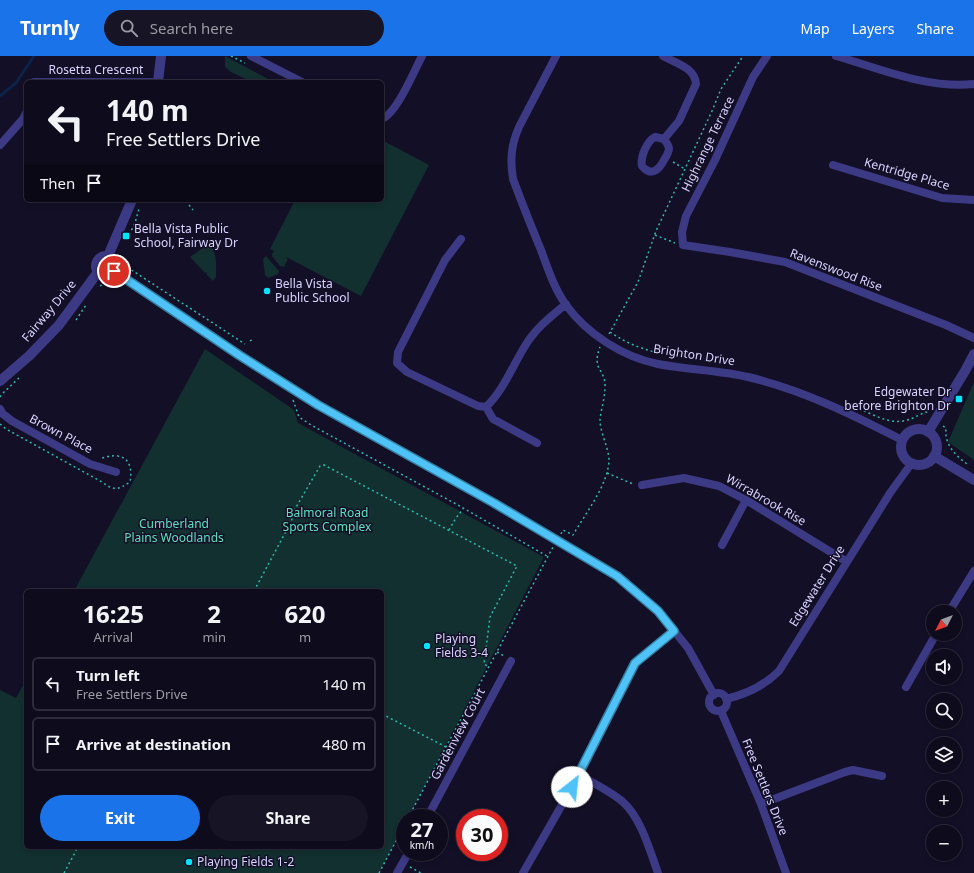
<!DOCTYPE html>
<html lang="en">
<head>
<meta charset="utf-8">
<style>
	body { margin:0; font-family:"Noto Sans",sans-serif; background:#171425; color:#f1f3f6; height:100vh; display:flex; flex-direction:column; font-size:15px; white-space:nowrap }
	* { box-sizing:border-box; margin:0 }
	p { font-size:13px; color:#9b9ba3 }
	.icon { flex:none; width:22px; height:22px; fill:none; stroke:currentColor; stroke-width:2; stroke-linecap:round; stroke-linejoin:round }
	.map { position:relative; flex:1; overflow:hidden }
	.panel { position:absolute; left:24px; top:533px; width:360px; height:260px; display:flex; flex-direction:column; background:#0e0b1c; border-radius:6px; box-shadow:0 2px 6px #0003,0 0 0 1px #2e2b3b }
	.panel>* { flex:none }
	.hud { position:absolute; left:24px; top:24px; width:360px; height:122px; border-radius:6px; box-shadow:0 2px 6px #0003,0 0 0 1px #2e2b3b; background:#0e0b1c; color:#f1f3f6; overflow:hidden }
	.needle { width:26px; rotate:228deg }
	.controls { position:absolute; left:926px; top:549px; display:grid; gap:8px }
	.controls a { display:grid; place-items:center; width:36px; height:36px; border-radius:50%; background:#0e0b1c; box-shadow:0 2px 6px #0003,0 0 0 1px #2e2b3b; font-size:20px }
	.speed { position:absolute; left:396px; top:753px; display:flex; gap:8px; font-size:20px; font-weight:700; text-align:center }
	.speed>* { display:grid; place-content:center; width:52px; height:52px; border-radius:50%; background:#0e0b1c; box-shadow:0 2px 6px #0003,0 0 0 1px #2e2b3b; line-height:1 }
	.speed small { font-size:10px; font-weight:400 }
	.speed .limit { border:6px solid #d22; background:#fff; color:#111 }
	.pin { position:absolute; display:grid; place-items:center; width:34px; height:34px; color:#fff; margin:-17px; border:2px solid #fff; border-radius:50%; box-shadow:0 1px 4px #0007 }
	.me { position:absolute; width:44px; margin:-22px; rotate:29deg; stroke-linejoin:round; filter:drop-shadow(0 0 3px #0008) }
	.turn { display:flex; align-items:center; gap:14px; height:84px; padding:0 16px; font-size:18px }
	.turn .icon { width:52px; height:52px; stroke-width:2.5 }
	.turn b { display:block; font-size:28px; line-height:34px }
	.then { display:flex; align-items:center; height:38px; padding:0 16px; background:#0003; gap:8px; font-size:15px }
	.eta { display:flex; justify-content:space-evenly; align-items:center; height:68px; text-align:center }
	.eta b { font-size:24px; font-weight:700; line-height:28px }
	.action { display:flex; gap:8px; margin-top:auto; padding:8px 16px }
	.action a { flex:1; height:46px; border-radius:24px; background:#1a73e8; color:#fff; font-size:16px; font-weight:700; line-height:46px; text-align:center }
	.action a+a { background:#171425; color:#f1f3f6 }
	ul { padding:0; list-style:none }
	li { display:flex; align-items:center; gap:12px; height:54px; margin:0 8px 6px; padding:0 8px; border:2px solid #2e2b3b; border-radius:6px }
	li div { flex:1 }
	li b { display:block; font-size:15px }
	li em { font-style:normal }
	header { display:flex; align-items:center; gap:24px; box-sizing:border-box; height:56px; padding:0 20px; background:#1a73e8; color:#fff }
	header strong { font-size:19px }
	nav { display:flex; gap:22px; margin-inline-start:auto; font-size:14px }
	.search { width:280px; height:36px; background:#171425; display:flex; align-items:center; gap:10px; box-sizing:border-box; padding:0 14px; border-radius:22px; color:#9b9ba3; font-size:15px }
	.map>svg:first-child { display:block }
	.green { fill:#12302f }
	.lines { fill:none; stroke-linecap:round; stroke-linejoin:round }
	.stream { stroke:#0c2248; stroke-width:3 }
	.path { stroke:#2fb8b0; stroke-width:1.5; stroke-dasharray:2 3; stroke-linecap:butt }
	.minor { stroke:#3d3a85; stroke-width:8 }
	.tertiary { stroke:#3d3a85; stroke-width:10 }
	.route-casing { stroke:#337fa1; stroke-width:10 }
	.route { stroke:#4fc3f7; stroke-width:7 }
	.poi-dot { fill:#00e5ff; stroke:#130f26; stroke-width:1.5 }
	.labels { text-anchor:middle; stroke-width:3; stroke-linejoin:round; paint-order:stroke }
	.street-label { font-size:12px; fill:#d9d4ff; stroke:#130f26 }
	.poi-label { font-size:12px; fill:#d9d4ff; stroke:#130f26; text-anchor:start }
	.park-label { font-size:12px; fill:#5fe0c0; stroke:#130f26 }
</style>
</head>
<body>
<header>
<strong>Turnly</strong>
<div class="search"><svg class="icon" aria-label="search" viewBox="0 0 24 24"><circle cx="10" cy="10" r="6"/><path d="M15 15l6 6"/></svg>Search here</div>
<nav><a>Map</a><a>Layers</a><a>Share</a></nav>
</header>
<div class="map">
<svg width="974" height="817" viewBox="0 0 974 817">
	<rect width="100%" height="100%" fill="#130f26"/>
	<path class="green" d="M225,0L274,26H252L231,16L225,11Z
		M382,84L429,109L361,240L284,200L288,203L284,211L280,210L272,200V198L274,195L270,193L295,144H382Z
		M207,189C218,192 216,211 216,221L213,225L206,218L207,217L206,216L205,217L190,201Z
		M266,200L279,215L278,218L268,222L265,219L263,203Z
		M205,293L294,354L298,367L544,501L408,762H405V768L379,817H0V634L16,642L26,624V791H382V535H74Z
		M974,326V404L948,386Z"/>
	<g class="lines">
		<path class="stream" d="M0,40L16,27L34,0"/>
		<path class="path" d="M231,0L245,7
			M673,106L685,113
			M253,144H254
			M189,149L193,154
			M655,179L675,187
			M127,183L135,167L139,153
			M120,199C119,207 127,211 133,215L245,288
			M100,230C104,227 108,224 113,226
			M76,264L86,249
			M610,276C643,299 677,300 715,306
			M609,278L638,226L656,175L712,55L721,33L743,0
			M250,285L253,283
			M0,341L2,338L20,321
			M293,344L299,361L311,369L456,448L547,500
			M846,346C863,353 884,368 903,365C911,364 918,359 926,356L928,357
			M0,368L6,373L102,426C114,435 118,434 130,426C132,416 131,402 118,400C113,399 106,401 102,402
			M943,370L946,372C944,388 955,399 967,408
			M607,417L633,428
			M449,474L456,462L463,453
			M561,478L563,474L573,479C585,458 609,428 609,403C608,390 600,376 600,364C601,353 605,342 605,331C606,313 591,315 600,291
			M254,535L291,466L295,453L320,410L324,409L517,510L490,561L484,608L489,611
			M497,596L504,600
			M382,658L446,691
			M408,762L553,491
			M410,811L421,817
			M64,817L78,791
			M379,817L405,768"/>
		<path class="minor" d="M251,0L302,26
			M556,0L519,71C511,89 510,104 513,123C522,147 531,170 541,194C548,213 554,232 566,249C587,278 623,301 658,308C688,314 719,314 748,321C803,334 853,359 902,384
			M663,0C676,7 695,12 696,28L679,65L664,83
			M767,0L753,21L715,104L686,160L682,176L683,189L730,196L785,206L946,269L974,282
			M836,0C881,13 927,33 974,28
			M34,26H158
			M382,63C397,57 414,15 422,0
			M655,81L664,83C666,86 668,88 669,92C669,96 666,101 664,104C659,114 651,121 642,110C640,101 647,85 655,81Z
			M0,89L23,63L26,57
			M833,109L942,142L974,144
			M461,183L445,204L398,296L397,307L407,316L478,350L486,351C503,335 512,311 525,290C535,273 550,261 566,248
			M114,215L239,299L318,349L494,447L617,520L658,555L688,592L714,639
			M486,351L493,363L537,387
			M0,353L3,358L12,365L90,408L116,416
			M642,429L684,422L719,430L746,444L847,506
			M722,489L746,444
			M949,556L974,515
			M906,631L936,578
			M709 646a9 9 0 1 1 18 0a9 9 0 1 1-18 0Z
			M726,643C747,638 764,630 779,615L890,437L911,408
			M721,655L761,748L786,817
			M579,719C593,727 610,735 623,746C641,762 650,795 658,817
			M761,748L845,716L853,714L882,720
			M427,762L511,605
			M397,817L409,796
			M523,817L579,719L635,607L674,575"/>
		<path class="tertiary" d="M158,26L161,0
			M108,200L132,144
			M96 210a10 10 0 1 1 20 0a10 10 0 1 1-20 0Z
			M0,325L29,300L59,269L98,216
			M901 391a18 18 0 1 1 36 0a18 18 0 1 1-36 0Z
			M928,376L965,315L974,298
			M934,400L974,424"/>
	</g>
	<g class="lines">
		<g class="route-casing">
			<path id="route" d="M114,215L239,299L318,349L494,447L617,520L658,555L674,575L635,607L572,731"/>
		</g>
		<use href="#route" class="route"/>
	</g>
	<g class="poi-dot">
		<rect x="122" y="176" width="8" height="8" rx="2"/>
		<circle cx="267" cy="235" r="4"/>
		<rect x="955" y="339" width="8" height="8" rx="2"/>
		<circle cx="427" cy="590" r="4"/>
		<circle cx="189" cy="806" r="4"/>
	</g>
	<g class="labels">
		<g class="street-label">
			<text x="96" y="18">Rosetta Crescent</text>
			<text transform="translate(708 88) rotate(-64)" y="4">Highrange Terrace</text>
			<text transform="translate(907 118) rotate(16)" y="4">Kentridge Place</text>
			<text transform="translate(836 214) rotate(21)" y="4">Ravenswood Rise</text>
			<text transform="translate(49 255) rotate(-50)" y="4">Fairway Drive</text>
			<text transform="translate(694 299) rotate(9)" y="4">Brighton Drive</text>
			<text transform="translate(61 378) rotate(28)" y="4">Brown Place</text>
			<text transform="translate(766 444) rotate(30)" y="4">Wirrabrook Rise</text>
			<text transform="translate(817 530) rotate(-58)" y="4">Edgewater Drive</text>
			<text transform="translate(458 678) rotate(-62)" y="4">Gardenview Court</text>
			<text transform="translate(765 731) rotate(68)" y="4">Free Settlers Drive</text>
		</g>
		<g class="poi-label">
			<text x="134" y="177">Bella Vista Public<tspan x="134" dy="14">School, Fairway Dr</tspan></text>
			<text x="275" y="232">Bella Vista<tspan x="275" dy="14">Public School</tspan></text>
			<text x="951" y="340" text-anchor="end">Edgewater Dr<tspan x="951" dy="14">before Brighton Dr</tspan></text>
			<text x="435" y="587">Playing<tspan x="435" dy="14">Fields 3-4</tspan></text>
			<text x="197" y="810">Playing Fields 1-2</text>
		</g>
		<g class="park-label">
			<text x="327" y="461">Balmoral Road<tspan x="327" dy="14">Sports Complex</tspan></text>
			<text x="174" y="472">Cumberland<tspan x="174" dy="14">Plains Woodlands</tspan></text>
		</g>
	</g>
</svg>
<div class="controls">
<a><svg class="needle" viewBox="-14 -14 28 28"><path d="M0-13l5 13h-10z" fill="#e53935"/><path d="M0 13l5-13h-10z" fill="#9b9ba3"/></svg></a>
<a><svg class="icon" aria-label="sound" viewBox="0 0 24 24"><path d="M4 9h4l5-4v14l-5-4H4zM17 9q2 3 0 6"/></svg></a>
<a><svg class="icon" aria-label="search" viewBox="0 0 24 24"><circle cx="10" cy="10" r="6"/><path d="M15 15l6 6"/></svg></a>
<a><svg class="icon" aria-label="layers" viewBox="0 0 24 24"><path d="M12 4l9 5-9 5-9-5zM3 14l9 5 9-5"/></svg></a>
<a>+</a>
<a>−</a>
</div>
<div class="speed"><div>27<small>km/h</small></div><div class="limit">30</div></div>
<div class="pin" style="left:114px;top:215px;background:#d93025"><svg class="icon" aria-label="arrive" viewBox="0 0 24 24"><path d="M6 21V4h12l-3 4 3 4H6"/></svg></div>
<svg class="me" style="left:572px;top:731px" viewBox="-20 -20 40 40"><circle r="19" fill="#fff"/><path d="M0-13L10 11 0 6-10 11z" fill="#4fc3f7"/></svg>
<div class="hud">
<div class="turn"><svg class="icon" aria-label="left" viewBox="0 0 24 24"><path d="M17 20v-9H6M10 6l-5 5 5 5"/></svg><div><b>140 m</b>Free Settlers Drive</div></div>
<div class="then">Then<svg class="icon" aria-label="arrive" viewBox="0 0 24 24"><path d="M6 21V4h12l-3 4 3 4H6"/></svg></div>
</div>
<section class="panel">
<div class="eta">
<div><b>16:25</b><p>Arrival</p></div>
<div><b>2</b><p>min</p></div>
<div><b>620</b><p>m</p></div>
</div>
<ul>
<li><svg class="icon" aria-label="left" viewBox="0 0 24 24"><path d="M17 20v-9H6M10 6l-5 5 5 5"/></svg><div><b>Turn left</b><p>Free Settlers Drive</p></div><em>140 m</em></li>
<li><svg class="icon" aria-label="arrive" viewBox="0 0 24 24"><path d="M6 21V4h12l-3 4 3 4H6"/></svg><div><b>Arrive at destination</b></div><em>480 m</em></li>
</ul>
<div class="action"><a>Exit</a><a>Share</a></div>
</section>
</div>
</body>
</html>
